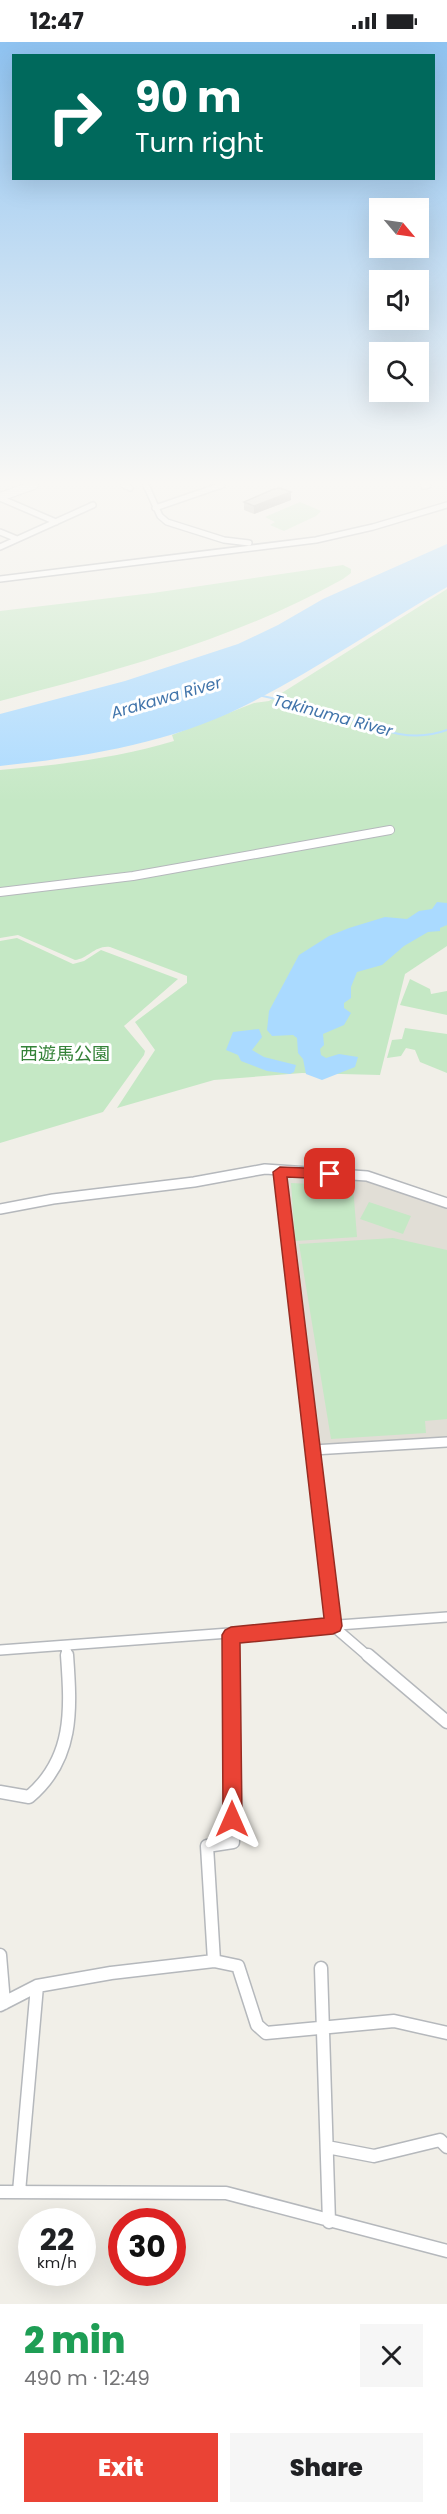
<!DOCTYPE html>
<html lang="en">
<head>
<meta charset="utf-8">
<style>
	body { margin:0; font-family:Poppins,"Noto Sans JP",sans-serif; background:#f6f6f6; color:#202124; height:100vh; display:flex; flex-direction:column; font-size:22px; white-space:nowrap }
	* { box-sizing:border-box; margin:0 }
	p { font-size:20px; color:#757577 }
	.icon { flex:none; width:33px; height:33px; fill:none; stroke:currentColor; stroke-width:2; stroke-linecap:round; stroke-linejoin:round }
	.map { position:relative; height:2262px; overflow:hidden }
	.details { display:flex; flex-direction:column; background:#fff; flex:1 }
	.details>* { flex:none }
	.guide { position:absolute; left:12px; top:12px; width:423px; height:126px; border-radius:0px; box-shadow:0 6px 24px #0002; background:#00695c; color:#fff; overflow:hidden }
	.needle { width:39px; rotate:119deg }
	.buttons { position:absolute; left:369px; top:156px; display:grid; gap:12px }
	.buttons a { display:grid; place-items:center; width:60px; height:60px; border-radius:0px; background:#fff; box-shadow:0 6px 24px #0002; font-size:30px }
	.speed { position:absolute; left:18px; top:2166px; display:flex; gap:12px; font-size:30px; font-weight:700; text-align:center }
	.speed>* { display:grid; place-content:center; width:78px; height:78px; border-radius:50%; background:#fff; box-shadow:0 6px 24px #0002; line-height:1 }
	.speed small { font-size:15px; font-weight:400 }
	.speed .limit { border:9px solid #d22; background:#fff; color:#111 }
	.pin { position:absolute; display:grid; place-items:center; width:51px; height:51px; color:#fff; margin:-26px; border-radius:12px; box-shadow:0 3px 9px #0006 }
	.me { position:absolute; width:66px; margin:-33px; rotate:0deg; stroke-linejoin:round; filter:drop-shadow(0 0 4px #0008) }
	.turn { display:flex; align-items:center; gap:21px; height:126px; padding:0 24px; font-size:27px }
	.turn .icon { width:78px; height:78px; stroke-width:2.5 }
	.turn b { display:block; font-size:42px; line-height:51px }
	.round { display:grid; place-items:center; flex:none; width:63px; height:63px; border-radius:0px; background:#f6f6f6 }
	.head { display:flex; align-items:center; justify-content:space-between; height:102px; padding:0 24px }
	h1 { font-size:36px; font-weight:800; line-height:45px; color:#1e9e55 }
	.button { display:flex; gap:12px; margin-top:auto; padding:12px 24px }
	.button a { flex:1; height:69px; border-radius:0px; background:#ea4335; color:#fff; font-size:24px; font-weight:800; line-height:69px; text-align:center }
	.button a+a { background:#f6f6f6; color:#202124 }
	.status { display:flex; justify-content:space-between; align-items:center; height:42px; padding:0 30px; background:#fff; direction:ltr }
	.status svg { height:16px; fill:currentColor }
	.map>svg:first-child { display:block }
	.education { fill:#e1ded6 }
	.green { fill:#c5e8c5 }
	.water { fill:#aadaff }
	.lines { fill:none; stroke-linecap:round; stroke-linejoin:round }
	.stream { stroke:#aadaff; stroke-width:2 }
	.street-far3-casing { stroke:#b5b8bc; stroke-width:8 }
	.street-far2-casing { stroke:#b5b8bc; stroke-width:10 }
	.street-far1-casing { stroke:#b5b8bc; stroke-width:12 }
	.street-casing { stroke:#b5b8bc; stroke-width:15 }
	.secondary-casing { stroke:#b6babf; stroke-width:10 }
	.street-far3 { stroke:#fff; stroke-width:5 }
	.street-far2 { stroke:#fff; stroke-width:8 }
	.street-far1 { stroke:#fff; stroke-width:9 }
	.street { stroke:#fff; stroke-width:12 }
	.secondary { stroke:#fff; stroke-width:8 }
	.wall { fill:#afaea9 }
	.shaded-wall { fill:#8f8d8a }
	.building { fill:#cccac5; stroke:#8f8d8a; stroke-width:1.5 }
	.route { fill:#ea4335; stroke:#982c22; stroke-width:1.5 }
	.labels { text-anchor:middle; stroke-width:6; stroke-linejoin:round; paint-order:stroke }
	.far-water-label { font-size:16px; font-style:italic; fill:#4174aa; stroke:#fff }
	.park-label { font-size:18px; fill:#348238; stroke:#fff }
</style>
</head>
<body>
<div class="status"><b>12:47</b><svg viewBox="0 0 49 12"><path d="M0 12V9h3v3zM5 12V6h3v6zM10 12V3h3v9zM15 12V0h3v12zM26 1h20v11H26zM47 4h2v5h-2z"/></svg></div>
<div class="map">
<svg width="447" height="2262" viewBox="0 0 447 2262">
	<rect width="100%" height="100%" fill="#f1efe8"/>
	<path class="education" d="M296,1132L372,1139L447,1165V1395L323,1405L319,1402L284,1136Z"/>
	<path class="green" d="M300,460L321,469L316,474L284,489L270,483L275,480L265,475Z
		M343,523L351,527V531L343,537C236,597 118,628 0,659V569L153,551Z
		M447,547V904L405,932L380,1033L302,1031L214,1038L117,1066L155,1008L135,980L187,941V934L110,905C95,903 88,917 75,918L18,893L0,896V728C59,723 117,716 174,699L172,693L254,661L269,659Z
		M17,896L73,922L84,919L101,908L178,937L124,984L145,1009L144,1013L103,1070L0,1101V899Z
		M410,937L430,947L431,952L447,949V973L400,963Z
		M405,986L447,992V1031L420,1020L415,1008L406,1006L401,1014L387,1016L392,998L402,997Z
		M291,1141L353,1144L357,1195L295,1199Z
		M369,1160L411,1174L403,1192L360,1177Z
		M393,1196L447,1208V1377L425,1379L426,1391L331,1397L299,1202Z"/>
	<path class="water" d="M447,502V545C379,584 313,630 242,665C167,702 83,715 0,724V672L125,639L238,602L278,583L323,557Z
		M437,860L447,861V883L440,886V889L428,890L404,904L382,923L357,930L351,945V956L344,961V966L351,971L344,983L323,992L324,1003L320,1007L321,1013L326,1016L339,1012L358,1015L355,1025L322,1038L306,1032L303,1017L298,1011L297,996L293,993L272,994L267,988L269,969L299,913L329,894L349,886L385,875L407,877L419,869L432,867Z
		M259,987L262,995L252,1008L264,1015L296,1023L294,1030L290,1032L267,1029L241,1019L238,1013L226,1008L233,990Z"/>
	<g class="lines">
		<path class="stream" d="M258,653C281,658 304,663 326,669C366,681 405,704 447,688"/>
		<g class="street-far3-casing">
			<path id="street-far3" d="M124,443L130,446
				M146,443L160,474L167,480L224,498L249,501
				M424,444L428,443
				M0,456L56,480
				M155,466L222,443
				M0,490L17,497
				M0,505L93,463
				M0,537L316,498L373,485L447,463"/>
		</g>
		<g class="street-far2-casing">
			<path id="street-far2" d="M0,850L133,834L390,788"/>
		</g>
		<g class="street-far1-casing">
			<path id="street-far1" d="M280,1130L333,1584L369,1615
				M0,1167L53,1157L194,1140L265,1127L367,1134L447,1161
				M313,1408L447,1400
				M231,1593V1615
				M66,1604L67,1615
				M0,1608L447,1575"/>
		</g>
		<g class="street-casing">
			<path id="street" d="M231,1613L233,1800L207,1804L214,1919L238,1924L257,1983L266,1991L394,1979L447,1991
				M368,1613L447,1680
				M0,1750L29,1755C74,1717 71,1668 67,1613
				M0,1913L4,1961
				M321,1926L329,2180
				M0,1963L37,1944L111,1931L214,1919
				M327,2105L374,2114L440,2098L447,2105
				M0,2150L226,2151L447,2209
				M19,2150L37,1944"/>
		</g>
		<g class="secondary-casing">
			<path id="secondary" d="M0,455L34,443"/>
		</g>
		<use href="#street-far3" class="street-far3"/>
		<use href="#street-far2" class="street-far2"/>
		<use href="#street-far1" class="street-far1"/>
		<use href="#street" class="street"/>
		<use href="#secondary" class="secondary"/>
	</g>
	<path class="wall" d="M291,458L254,472L244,468V460Z"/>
	<path class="shaded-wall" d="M291,450V458L254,472V464Z"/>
	<path class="building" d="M280,446L291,450L254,464L244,460L274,447Z"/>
	<linearGradient id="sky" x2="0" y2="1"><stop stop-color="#8fc3f1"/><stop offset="0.58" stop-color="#f9f8f5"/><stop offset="1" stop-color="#f9f8f5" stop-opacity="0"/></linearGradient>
	<rect width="447" height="760" fill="url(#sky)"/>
	<path class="route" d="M280,1125L330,1127L337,1132L330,1137L287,1135L342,1584L340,1589L333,1592L240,1601L242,1777L239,1784L232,1786L226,1784L223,1777L222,1593L225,1588L231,1585L324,1576L273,1130Z"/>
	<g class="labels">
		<g class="far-water-label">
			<text transform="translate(166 655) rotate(-16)" y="6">Arakawa River</text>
			<text transform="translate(333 673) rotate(15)" y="6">Takinuma River</text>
		</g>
		<g class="park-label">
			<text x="65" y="1018">西遊馬公園</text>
		</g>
	</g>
</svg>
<div class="buttons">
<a><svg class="needle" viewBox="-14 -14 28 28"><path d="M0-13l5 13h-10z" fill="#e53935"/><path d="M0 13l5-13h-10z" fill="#757577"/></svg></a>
<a><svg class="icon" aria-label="sound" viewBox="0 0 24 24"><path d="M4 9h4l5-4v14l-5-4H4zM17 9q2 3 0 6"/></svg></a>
<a><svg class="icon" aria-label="search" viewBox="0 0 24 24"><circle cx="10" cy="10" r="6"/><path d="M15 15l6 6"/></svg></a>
</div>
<div class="speed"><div>22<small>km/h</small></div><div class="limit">30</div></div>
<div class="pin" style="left:330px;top:1132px;background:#d93025"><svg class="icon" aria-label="arrive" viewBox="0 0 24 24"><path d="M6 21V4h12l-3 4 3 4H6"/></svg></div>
<svg class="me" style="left:232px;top:1777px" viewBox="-20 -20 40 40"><path d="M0-17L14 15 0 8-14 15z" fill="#ea4335" stroke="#fff" stroke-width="4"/></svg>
<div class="guide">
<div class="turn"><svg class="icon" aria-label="right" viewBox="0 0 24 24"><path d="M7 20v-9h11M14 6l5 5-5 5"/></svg><div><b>90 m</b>Turn right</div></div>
</div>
</div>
<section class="details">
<div class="head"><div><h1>2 min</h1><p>490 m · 12:49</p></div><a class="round"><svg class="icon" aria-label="close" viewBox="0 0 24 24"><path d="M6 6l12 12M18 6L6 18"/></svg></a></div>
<div class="button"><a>Exit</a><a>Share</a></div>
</section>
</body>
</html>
